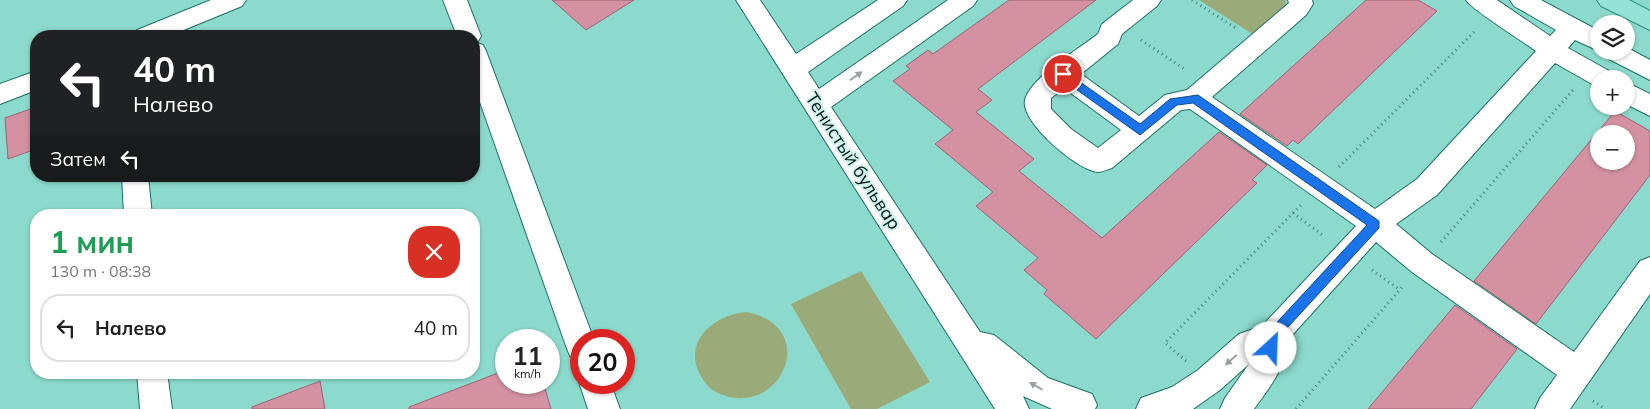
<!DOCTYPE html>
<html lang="ru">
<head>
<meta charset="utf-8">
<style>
	body { margin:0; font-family:Mulish,sans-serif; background:#f2f2f2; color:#202124; height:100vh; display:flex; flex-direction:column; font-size:19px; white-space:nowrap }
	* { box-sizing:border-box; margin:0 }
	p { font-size:16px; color:#757577 }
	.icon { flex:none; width:28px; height:28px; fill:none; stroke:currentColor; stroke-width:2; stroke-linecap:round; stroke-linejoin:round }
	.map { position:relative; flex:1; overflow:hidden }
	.sheet { position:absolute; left:30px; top:209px; width:450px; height:170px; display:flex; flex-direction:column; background:#fff; border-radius:20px; box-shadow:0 1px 4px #0004 }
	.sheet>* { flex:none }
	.hud { position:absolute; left:30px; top:30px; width:450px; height:152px; border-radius:20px; box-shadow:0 1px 4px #0004; background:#202124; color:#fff; overflow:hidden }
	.controls { position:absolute; left:1590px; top:15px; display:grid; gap:10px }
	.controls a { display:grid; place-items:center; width:45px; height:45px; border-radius:50%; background:#fff; box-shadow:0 1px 4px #0004; font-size:25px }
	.speed { position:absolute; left:495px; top:329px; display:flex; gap:10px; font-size:25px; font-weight:700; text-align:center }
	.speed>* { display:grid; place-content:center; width:65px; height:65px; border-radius:50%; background:#fff; box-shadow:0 1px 4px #0004; line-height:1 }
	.speed small { font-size:12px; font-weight:400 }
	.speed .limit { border:8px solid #d22; background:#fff; color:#111 }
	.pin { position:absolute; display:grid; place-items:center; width:42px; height:42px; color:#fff; margin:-21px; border:2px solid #fff; border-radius:50%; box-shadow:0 1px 5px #0007 }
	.me { position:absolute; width:55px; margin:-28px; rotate:25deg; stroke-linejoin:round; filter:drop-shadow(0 0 4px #0008) }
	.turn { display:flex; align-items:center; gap:18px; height:105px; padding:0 20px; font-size:22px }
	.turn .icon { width:65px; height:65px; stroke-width:2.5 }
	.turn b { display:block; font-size:35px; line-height:42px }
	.then { display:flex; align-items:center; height:48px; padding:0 20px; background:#0003; gap:10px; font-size:19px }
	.round { display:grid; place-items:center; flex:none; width:52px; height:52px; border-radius:20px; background:#f2f2f2 }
	.headline { display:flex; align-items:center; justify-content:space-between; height:85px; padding:0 20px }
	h1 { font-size:30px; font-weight:700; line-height:38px; color:#1e9e55 }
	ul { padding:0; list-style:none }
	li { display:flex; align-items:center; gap:15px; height:68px; margin:0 10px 8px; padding:0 10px; border:2px solid #e0e0e0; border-radius:20px }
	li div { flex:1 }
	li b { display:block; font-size:19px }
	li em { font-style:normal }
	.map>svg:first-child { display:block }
	.green { fill:#9aab79 }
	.building { fill:#d391a1; stroke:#9e6372; fill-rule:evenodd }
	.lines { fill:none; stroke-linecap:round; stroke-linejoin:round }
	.minor-casing { stroke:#1b7065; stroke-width:2 }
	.major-casing { stroke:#338d81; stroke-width:2 }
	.path { stroke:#4c8077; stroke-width:3; stroke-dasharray:1 4; stroke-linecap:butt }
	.minor { fill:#fff; fill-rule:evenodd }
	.major { fill:#95e2d7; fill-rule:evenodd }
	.oneway { fill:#99a1a0 }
	.route { fill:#1a73e8; stroke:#114b97 }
	.labels { text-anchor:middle; stroke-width:4; stroke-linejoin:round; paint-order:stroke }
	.street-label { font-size:18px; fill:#001512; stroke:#cdf3ec }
</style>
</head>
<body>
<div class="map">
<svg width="1650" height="409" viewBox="0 0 1650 409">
	<rect width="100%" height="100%" fill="#8cdacd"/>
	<path class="green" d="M1199,0H1285L1286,6L1254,35Z
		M861,271L930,382L877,409H851L791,304Z
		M747,312C818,327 784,409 730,397C722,395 713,392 707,385C677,349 708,315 747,312Z"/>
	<path class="building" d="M552,0H634L586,30Z
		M1009,0H1096L978,89L992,100L976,112L1034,159L1019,171L1102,238L1219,132L1267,165L1252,180L1257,183L1096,339L1044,294L1047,290L1024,270L1038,258L976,206L993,192L935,144L953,130L893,81L910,69L906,66L928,50L933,54Z
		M1366,0H1418L1437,11L1298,144L1293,140L1287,146L1240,114Z
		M36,107V149L8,159L5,118Z
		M1615,111L1650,131V175L1536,324L1474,281ZM1599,134H1626V161H1599Z
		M1455,305L1517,349L1471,409H1368Z
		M506,370V382H543L551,409H409V407Z
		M320,381L325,409H252V407Z"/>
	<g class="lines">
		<g class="minor-casing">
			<path id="minor" d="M211,0H246L242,6L169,36H134L137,30Z
				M443,0H467L481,36L477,43L483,45L486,51L594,340H581V360L570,356L566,346L474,85V36H457Z
				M736,0H760L796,54L878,0H907L903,6L808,72L819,89L948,0H977L973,6L831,107L980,332L994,335L1048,378L1092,394L1097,405L1095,409H1052L1023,396L1029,409H995Z
				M1133,0H1161L1157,6L1122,34L1118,44L1081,74L1139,116L1165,95L1187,90L1289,3L1288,0H1312L1313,4L1306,15L1212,97L1375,209L1417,179L1536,51C1524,42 1471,9 1466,0H1497L1550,36L1556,30L1514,6L1510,0H1541L1599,31V51L1575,40L1568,48L1611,72L1614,79H1599V88L1555,63L1437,195L1396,224L1432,254L1574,352L1640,261L1650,257V294L1570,409H1535L1540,398L1557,375L1412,272L1376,242L1287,341C1284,371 1271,385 1254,409H1220L1225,398L1249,364L1220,390L1193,409H1136L1141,398L1172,387L1198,370L1239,334L1262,326L1356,226L1190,109L1181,110L1112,168C1108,169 1102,172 1098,172C1078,171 1020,122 1025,100C1030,78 1080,48 1098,34L1102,24ZM1064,88L1121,130L1098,148L1071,129L1051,109V98Z
				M1626,47L1650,60V80L1605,57L1602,51H1626Z
				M36,71V90L0,104V84Z
				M1626,82L1650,94V116L1626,104Z
				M122,176H148L152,215H124Z
				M137,372H167L172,409H140Z
				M581,376V382H610L620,409H588L579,382Z"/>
		</g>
		<g class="major-casing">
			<path id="major" d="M1597,0H1629L1650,11V30L1601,6Z"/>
		</g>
		<path class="path" d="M1192,0L1236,28
			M1141,40L1186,70
			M1339,167L1476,30
			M1293,213L1325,237
			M1441,242L1573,90
			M1372,270L1400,290
			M1186,361L1165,343L1301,205
			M1593,401L1605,409
			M1296,409L1404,285"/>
		<use href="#minor" class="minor"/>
		<use href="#major" class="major"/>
	</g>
	<defs><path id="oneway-solid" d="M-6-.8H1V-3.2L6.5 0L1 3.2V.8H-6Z" transform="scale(1.25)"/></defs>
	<g class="oneway">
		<use href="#oneway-solid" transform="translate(856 76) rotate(-35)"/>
		<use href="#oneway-solid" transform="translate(1231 360) rotate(138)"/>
		<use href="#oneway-solid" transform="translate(1036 386) rotate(-150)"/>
	</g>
	<path class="route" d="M1063,70L1140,124L1170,99L1198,95L1379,221V228L1278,338L1275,352H1266L1265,348L1268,332L1367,225L1193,103L1177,105L1140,135L1059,77L1058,74Z"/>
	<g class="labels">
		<g class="street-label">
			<text transform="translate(853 161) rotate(57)" y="6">Тенистый бульвар</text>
		</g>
	</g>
</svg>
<div class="controls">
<a><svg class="icon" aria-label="layers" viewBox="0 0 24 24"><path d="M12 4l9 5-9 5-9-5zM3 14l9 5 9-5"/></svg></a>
<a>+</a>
<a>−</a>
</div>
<div class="speed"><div>11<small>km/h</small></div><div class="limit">20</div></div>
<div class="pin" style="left:1063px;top:74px;background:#d93025"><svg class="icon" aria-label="arrive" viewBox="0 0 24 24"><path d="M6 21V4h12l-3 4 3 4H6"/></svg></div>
<svg class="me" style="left:1271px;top:348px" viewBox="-20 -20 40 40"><circle r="19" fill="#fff"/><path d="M0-13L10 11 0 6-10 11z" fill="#1a73e8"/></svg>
<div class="hud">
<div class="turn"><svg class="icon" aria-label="left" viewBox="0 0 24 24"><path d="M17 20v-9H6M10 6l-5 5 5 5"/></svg><div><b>40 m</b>Налево</div></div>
<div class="then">Затем<svg class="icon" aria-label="left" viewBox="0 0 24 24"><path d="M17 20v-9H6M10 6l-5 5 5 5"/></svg></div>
</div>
<section class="sheet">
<div class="headline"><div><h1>1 мин</h1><p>130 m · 08:38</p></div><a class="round" style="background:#d93025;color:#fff"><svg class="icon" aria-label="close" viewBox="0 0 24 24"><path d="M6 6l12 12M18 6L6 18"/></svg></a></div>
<ul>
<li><svg class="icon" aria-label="left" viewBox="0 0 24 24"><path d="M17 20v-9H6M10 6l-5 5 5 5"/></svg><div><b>Налево</b></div><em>40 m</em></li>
</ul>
</section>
</div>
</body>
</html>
